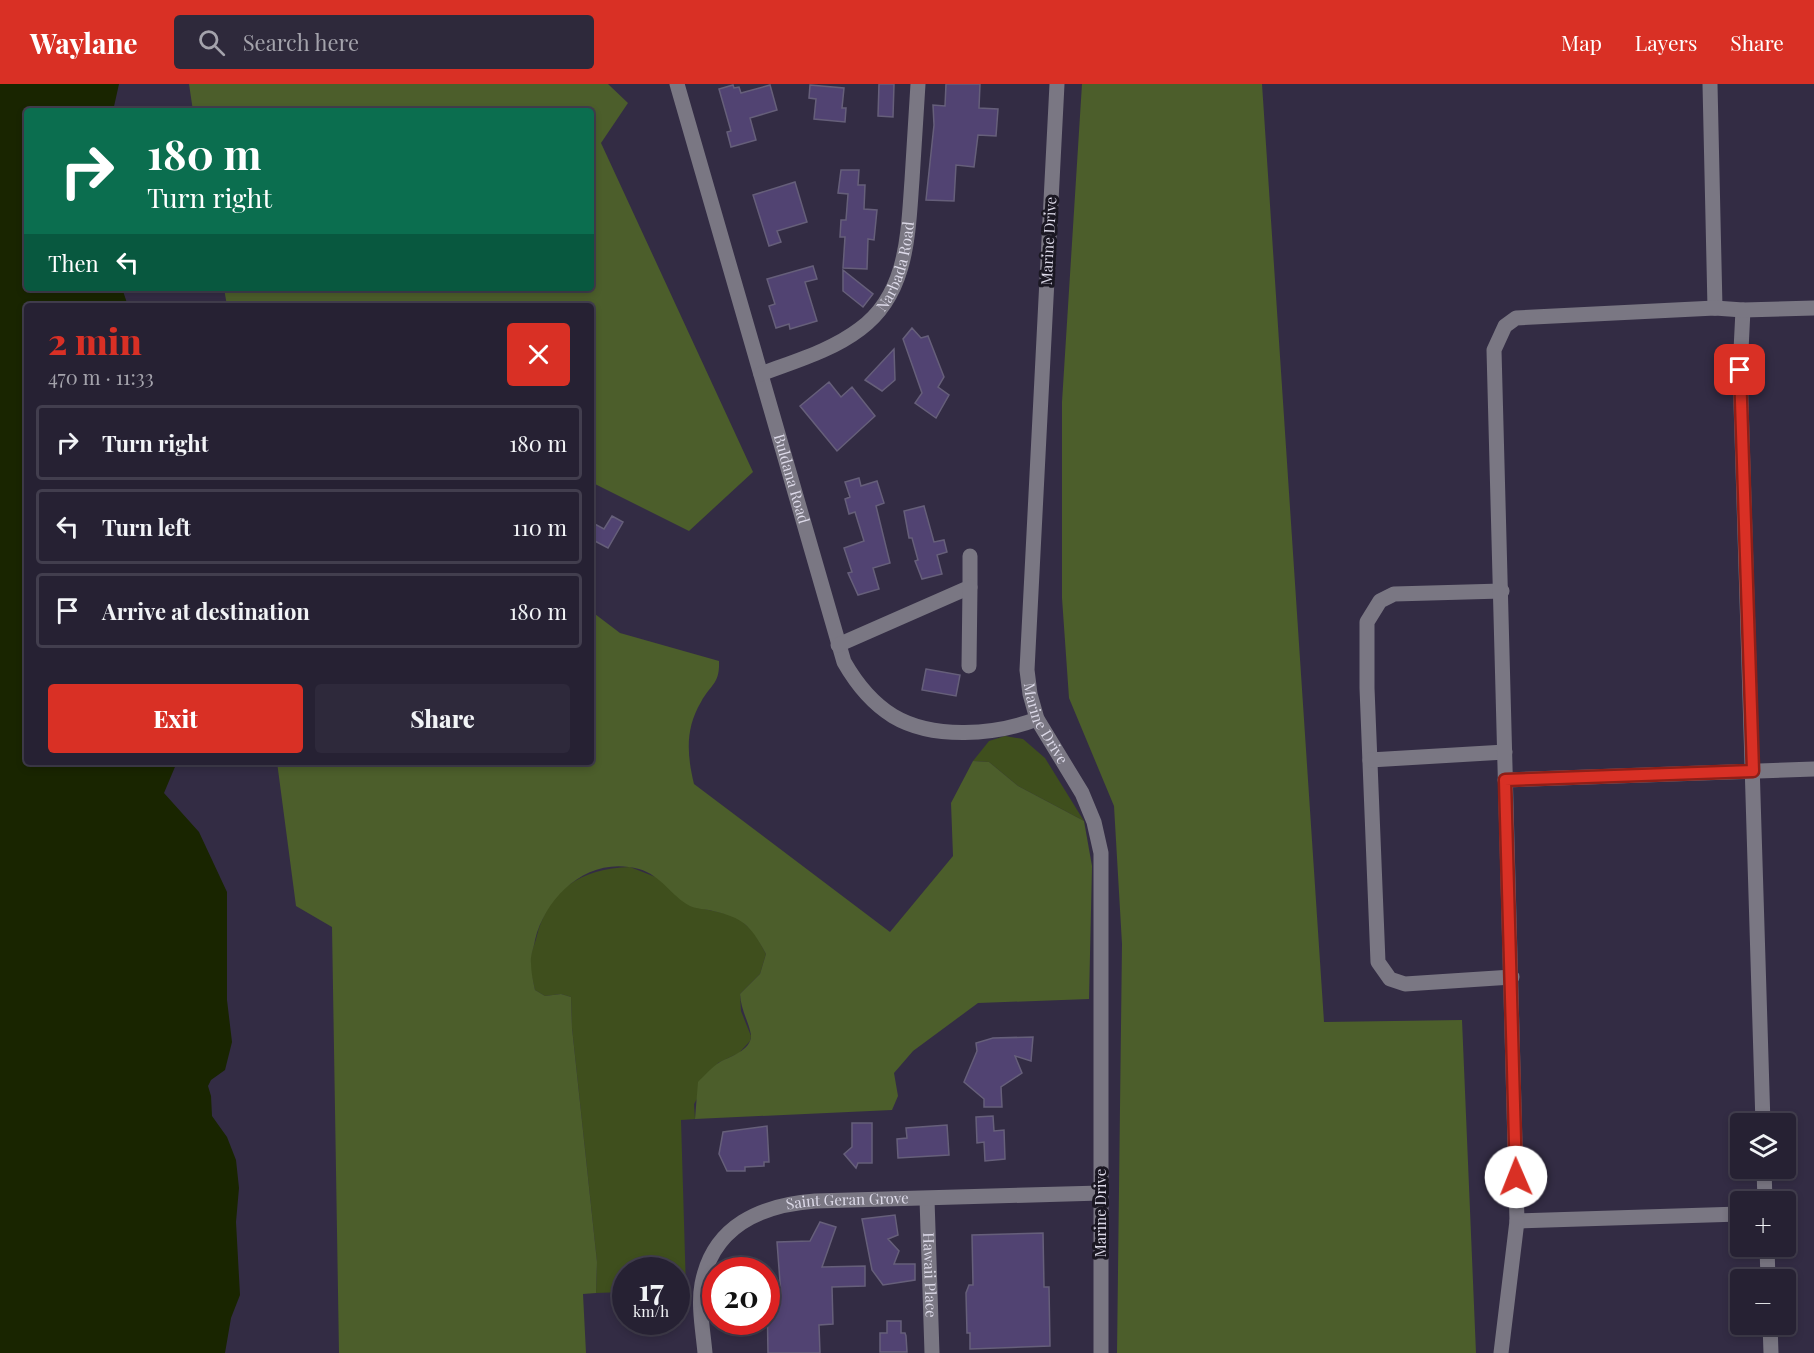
<!DOCTYPE html>
<html lang="en">
<head>
<meta charset="utf-8">
<style>
	body { margin:0; font-family:"Playfair Display",serif; background:#2e293b; color:#f1f3f6; height:100vh; display:flex; flex-direction:column; font-size:22px; white-space:nowrap }
	* { box-sizing:border-box; margin:0 }
	p { font-size:20px; color:#a4a3ac }
	.icon { flex:none; width:33px; height:33px; fill:none; stroke:currentColor; stroke-width:2; stroke-linecap:round; stroke-linejoin:round }
	.map { position:relative; flex:1; overflow:hidden }
	.panel { position:absolute; left:24px; top:219px; width:570px; height:462px; display:flex; flex-direction:column; background:#262133; border-radius:6px; box-shadow:0 3px 9px #0003,0 0 0 2px #423e4e }
	.panel>* { flex:none }
	.hud { position:absolute; left:24px; top:24px; width:570px; height:183px; border-radius:6px; box-shadow:0 3px 9px #0003,0 0 0 2px #423e4e; background:#0b6e4f; color:#fff; overflow:hidden }
	.fabs { position:absolute; left:1730px; top:1029px; display:grid; gap:12px }
	.fabs a { display:grid; place-items:center; width:66px; height:66px; border-radius:6px; background:#262133; box-shadow:0 3px 9px #0003,0 0 0 2px #423e4e; font-size:30px }
	.speed { position:absolute; left:612px; top:1173px; display:flex; gap:12px; font-size:30px; font-weight:700; text-align:center }
	.speed>* { display:grid; place-content:center; width:78px; height:78px; border-radius:50%; background:#262133; box-shadow:0 3px 9px #0003,0 0 0 2px #423e4e; line-height:1 }
	.speed small { font-size:15px; font-weight:400 }
	.speed .limit { border:9px solid #d22; background:#fff; color:#111 }
	.pin { position:absolute; display:grid; place-items:center; width:51px; height:51px; color:#fff; margin:-26px; border-radius:12px; box-shadow:0 3px 9px #0006 }
	.me { position:absolute; width:66px; margin:-33px; rotate:359deg; stroke-linejoin:round; filter:drop-shadow(0 0 4px #0008) }
	.turn { display:flex; align-items:center; gap:21px; height:126px; padding:0 24px; font-size:27px }
	.turn .icon { width:78px; height:78px; stroke-width:2.5 }
	.turn b { display:block; font-size:42px; line-height:51px }
	.then { display:flex; align-items:center; height:57px; padding:0 24px; background:#0003; gap:12px; font-size:22px }
	.round { display:grid; place-items:center; flex:none; width:63px; height:63px; border-radius:6px; background:#2e293b }
	.summary { display:flex; align-items:center; justify-content:space-between; height:102px; padding:0 24px }
	h1 { font-size:36px; font-weight:800; line-height:45px; color:#d93025 }
	.primary-button { display:flex; gap:12px; margin-top:auto; padding:12px 24px }
	.primary-button a { flex:1; height:69px; border-radius:6px; background:#d93025; color:#fff; font-size:24px; font-weight:800; line-height:69px; text-align:center }
	.primary-button a+a { background:#2e293b; color:#f1f3f6 }
	ul { padding:0; list-style:none }
	li { display:flex; align-items:center; gap:18px; height:75px; margin:0 12px 9px; padding:0 12px; border:3px solid #423e4e; border-radius:6px }
	li div { flex:1 }
	li b { display:block; font-size:22px }
	li em { font-style:normal }
	header { display:flex; align-items:center; gap:36px; box-sizing:border-box; height:84px; padding:0 30px; background:#d93025; color:#fff }
	header strong { font-size:28px }
	nav { display:flex; gap:33px; margin-inline-start:auto; font-size:21px }
	.search { width:420px; height:54px; background:#2e293b; display:flex; align-items:center; gap:15px; box-sizing:border-box; padding:0 21px; border-radius:6px; color:#a4a3ac; font-size:22px }
	.map>svg:first-child { display:block }
	.green { fill:#3f4f1d }
	.forest { fill:#4c5e2b }
	.water { fill:#192500 }
	.building { fill:#514372; stroke:#665f7a; stroke-width:1.5 }
	.lines { fill:none; stroke-linecap:round; stroke-linejoin:round }
	.minor { stroke:#7a7783; stroke-width:15 }
	.route-casing { stroke:#8d1f18; stroke-width:15 }
	.route { stroke:#d93025; stroke-width:10 }
	.labels { text-anchor:middle; stroke-width:6; stroke-linejoin:round; paint-order:stroke }
	.street-label { font-size:15px; fill:#dddae9; stroke:#1a1722 }
</style>
</head>
<body>
<header>
<strong>Waylane</strong>
<div class="search"><svg class="icon" aria-label="search" viewBox="0 0 24 24"><circle cx="10" cy="10" r="6"/><path d="M15 15l6 6"/></svg>Search here</div>
<nav><a>Map</a><a>Layers</a><a>Share</a></nav>
</header>
<div class="map">
<svg width="1814" height="1269" viewBox="0 0 1814 1269">
	<rect width="100%" height="100%" fill="#332c44"/>
	<path class="green" d="M1005,652L1023,655L1045,674L1084,737L1018,702L989,678L973,677L989,657Z
		M630,783L658,794L691,822L736,832L754,848L766,870L760,890L740,910L741,927L751,952L750,957L739,969L718,979L694,1020L695,1035L681,1036L686,1206H677L676,1186H626L625,1208L596,1209L597,1178L572,944L571,913L561,910L545,912L535,906C533,897 530,887 530,878C530,871 534,862 536,855C548,805 580,785 630,783Z"/>
	<path class="forest" d="M189,0H608L628,19L601,59L753,388L689,447L591,398V222H227L224,204H591V27H193Z
		M1082,0H1262L1324,938L1462,936L1476,1269H1117L1122,860L1114,722L1069,614L1062,514V318Z
		M591,527L620,549L719,577C720,600 711,600 701,618C685,645 687,671 694,700L890,848L953,772L951,719L973,677L989,678L1018,702L1084,737L1092,782L1089,915L978,919L913,967L894,989L898,1012L892,1026L695,1035L698,998C705,991 712,983 720,978C729,973 752,966 751,951C749,938 741,927 740,910L760,890L766,870C751,842 744,834 713,827C706,825 696,825 690,822C671,812 661,791 639,785C589,771 546,811 535,856C534,863 530,872 531,879C531,888 533,897 535,906L545,912L561,910L571,913L572,944L597,1178L596,1209L583,1210L586,1269H339L332,843L296,822L277,678H591Z"/>
	<path class="water" d="M0,0H119L113,27H27V204H122L128,222H27V678H177L164,709L199,748L227,808V916L232,958L225,986L211,996L208,1002L211,1012L212,1032L227,1053L236,1076L239,1104L236,1138L240,1211L231,1234L225,1269H0Z"/>
	<path class="building" d="M879,0H894L893,33L878,32Z
		M946,0H980L979,24L998,25L996,52L978,51L974,83L956,81L954,117L926,116L934,41L933,21L945,22Z
		M733,1L734,4L739,3L741,9L770,1L777,26L750,34L756,56L731,63L727,48L731,47L719,5Z
		M810,1L844,4L842,24H846L845,38L814,35L816,15L809,14Z
		M841,86H859L858,101H865L864,125L877,126L874,156L868,155L867,185L843,184L845,153H840L841,136H846L848,110L838,109Z
		M795,98L807,138L777,147L781,158L769,162L753,111Z
		M813,182L817,195L805,198L817,237L790,245L789,240L776,244L769,222L775,220L767,195Z
		M843,186L873,210L863,223L843,207Z
		M912,244L921,254L928,252L944,293L938,303L949,311L936,334L915,319L922,309L903,255Z
		M894,265L895,296L882,307L865,296Z
		M829,298L841,313L852,303L875,332L837,367L800,322Z
		M859,394L861,402L877,397L884,419L876,422L890,479L873,484L879,505L858,511L848,489L852,488L844,464L864,457L855,428L849,430L845,415L850,413L845,398Z
		M924,422L934,458L944,456L947,468L937,471L942,490L922,495L915,477L918,476L912,454H909L904,427Z
		M612,432L623,438L608,464L591,455V438L604,445Z
		M926,585L960,591L956,612L922,606Z
		M1033,953L1031,977L1015,972L1022,989L1001,1003L1002,1023H984V1015L964,998L977,967L976,959L993,954Z
		M993,1032L994,1047L1004,1046L1005,1075L985,1077L984,1058L977,1059L976,1033Z
		M852,1039H872V1079H858L856,1084L844,1070L852,1063Z
		M947,1041L949,1071L898,1074L897,1055L907,1054L906,1044Z
		M767,1042L769,1078H764V1082L745,1083V1087H727L719,1070L723,1048Z
		M895,1131L898,1151L888,1155L899,1167L894,1180H915V1196L883,1201L872,1186L862,1135Z
		M820,1138L836,1143L822,1183L865,1182V1202L832,1203L833,1240L819,1241L820,1269H768L767,1211H781L777,1158L810,1157Z
		M1043,1149L1044,1203H1049L1050,1262L970,1265V1249H967L966,1209L969,1201H973L972,1151Z
		M887,1237H901V1249H905L906,1252L907,1268H880V1249H887Z"/>
	<g class="lines">
		<g class="minor">
			<path id="s1" d="M677,0L844,578C856,599 872,619 893,632C933,656 996,651 1037,635"/>
			<path id="s2" d="M1057,0L1027,586L1030,610L1037,635L1082,709L1094,738L1101,769V1269"/>
			<path d="M1710,0L1715,224"/>
			<path d="M1743,226L1740,286L1763,1040"/>
			<path id="s3" d="M761,290C795,277 831,267 860,245C908,210 908,149 912,96C914,64 916,32 918,0"/>
			<path d="M1502,507L1394,510L1380,517L1367,538V604L1378,878L1390,895L1405,900L1512,893"/>
			<path d="M838,561L970,503V472"/>
			<path d="M969,582L970,503"/>
			<path d="M1370,676L1505,668"/>
			<path d="M1505,696L1814,685"/>
			<path d="M1764,1084L1765,1118"/>
			<path id="s4" d="M927,1115L932,1269"/>
			<path d="M1740,1130L1517,1137L1494,266L1505,242L1516,234L1715,224L1743,226L1814,224"/>
			<path d="M1767,1162L1768,1196"/>
			<path d="M1770,1240L1771,1269"/>
			<path id="s5" d="M705,1269C703,1247 698,1221 702,1200C713,1141 762,1121 815,1117L1101,1109"/>
			<path d="M1501,1269L1517,1137"/>
		</g>
	</g>
	<g class="lines">
		<g class="route-casing">
			<path id="route" d="M1516,1093L1505,696L1753,687L1740,286"/>
		</g>
		<use href="#route" class="route"/>
	</g>
	<g class="labels">
		<g class="street-label">
			<text transform="translate(1049 157) rotate(-87)" y="5">Marine Drive</text>
			<text dy="5" stroke="none"><textPath href="#s3" startOffset="184">Narbada Road</textPath></text>
			<text dy="5" stroke="none"><textPath href="#s1" startOffset="411">Buldana Road</textPath></text>
			<text dy="5" stroke="none"><textPath href="#s2" startOffset="644">Marine Drive</textPath></text>
			<text dy="5" stroke="none"><textPath href="#s5" startOffset="254">Saint Geran Grove</textPath></text>
			<text transform="translate(1101 1129) rotate(-90)" y="5">Marine Drive</text>
			<text dy="5" stroke="none"><textPath href="#s4" startOffset="76">Hawaii Place</textPath></text>
		</g>
	</g>
</svg>
<div class="fabs">
<a><svg class="icon" aria-label="layers" viewBox="0 0 24 24"><path d="M12 4l9 5-9 5-9-5zM3 14l9 5 9-5"/></svg></a>
<a>+</a>
<a>−</a>
</div>
<div class="speed"><div>17<small>km/h</small></div><div class="limit">20</div></div>
<div class="pin" style="left:1740px;top:286px;background:#d93025"><svg class="icon" aria-label="arrive" viewBox="0 0 24 24"><path d="M6 21V4h12l-3 4 3 4H6"/></svg></div>
<svg class="me" style="left:1516px;top:1093px" viewBox="-20 -20 40 40"><circle r="19" fill="#fff"/><path d="M0-13L10 11 0 6-10 11z" fill="#d93025"/></svg>
<div class="hud">
<div class="turn"><svg class="icon" aria-label="right" viewBox="0 0 24 24"><path d="M7 20v-9h11M14 6l5 5-5 5"/></svg><div><b>180 m</b>Turn right</div></div>
<div class="then">Then<svg class="icon" aria-label="left" viewBox="0 0 24 24"><path d="M17 20v-9H6M10 6l-5 5 5 5"/></svg></div>
</div>
<section class="panel">
<div class="summary"><div><h1>2 min</h1><p>470 m · 11:33</p></div><a class="round" style="background:#d93025;color:#fff"><svg class="icon" aria-label="close" viewBox="0 0 24 24"><path d="M6 6l12 12M18 6L6 18"/></svg></a></div>
<ul>
<li><svg class="icon" aria-label="right" viewBox="0 0 24 24"><path d="M7 20v-9h11M14 6l5 5-5 5"/></svg><div><b>Turn right</b></div><em>180 m</em></li>
<li><svg class="icon" aria-label="left" viewBox="0 0 24 24"><path d="M17 20v-9H6M10 6l-5 5 5 5"/></svg><div><b>Turn left</b></div><em>110 m</em></li>
<li><svg class="icon" aria-label="arrive" viewBox="0 0 24 24"><path d="M6 21V4h12l-3 4 3 4H6"/></svg><div><b>Arrive at destination</b></div><em>180 m</em></li>
</ul>
<div class="primary-button"><a>Exit</a><a>Share</a></div>
</section>
</div>
</body>
</html>
